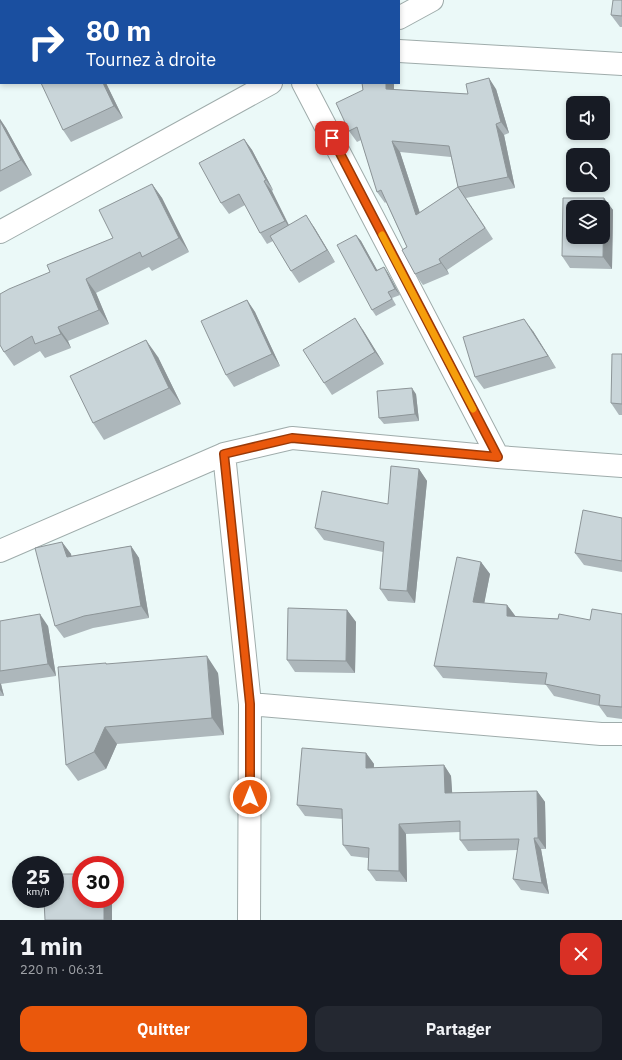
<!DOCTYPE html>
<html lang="fr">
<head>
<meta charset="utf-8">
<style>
	body { margin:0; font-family:"IBM Plex Sans",sans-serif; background:#242831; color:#f1f3f6; height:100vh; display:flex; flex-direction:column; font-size:15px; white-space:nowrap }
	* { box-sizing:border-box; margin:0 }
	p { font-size:13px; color:#9ea1a6 }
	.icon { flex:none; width:22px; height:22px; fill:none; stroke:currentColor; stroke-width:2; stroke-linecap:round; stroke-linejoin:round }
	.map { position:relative; height:920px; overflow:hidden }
	.details { display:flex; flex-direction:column; background:#171b24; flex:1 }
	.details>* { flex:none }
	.banner { position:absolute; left:0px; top:0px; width:400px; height:84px; box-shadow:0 2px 6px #0003; background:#1a4fa0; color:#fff; overflow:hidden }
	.controls { position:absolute; left:566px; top:96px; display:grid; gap:8px }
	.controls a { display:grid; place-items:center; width:44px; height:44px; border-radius:8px; background:#171b24; box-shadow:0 2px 6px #0003; font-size:20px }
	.speed { position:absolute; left:12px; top:856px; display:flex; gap:8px; font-size:20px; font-weight:700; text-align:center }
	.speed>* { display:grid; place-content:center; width:52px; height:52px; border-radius:50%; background:#171b24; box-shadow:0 2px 6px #0003; line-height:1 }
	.speed small { font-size:10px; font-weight:400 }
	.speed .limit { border:6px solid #d22; background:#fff; color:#111 }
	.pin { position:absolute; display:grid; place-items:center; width:34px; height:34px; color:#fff; margin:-17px; border-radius:8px; box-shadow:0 2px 6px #0006 }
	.me { position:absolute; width:44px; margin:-22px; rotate:0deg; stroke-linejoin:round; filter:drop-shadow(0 0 3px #0008) }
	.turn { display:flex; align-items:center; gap:14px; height:84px; padding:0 20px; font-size:18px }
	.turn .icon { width:52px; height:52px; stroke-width:2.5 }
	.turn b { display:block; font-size:28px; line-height:34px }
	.round { display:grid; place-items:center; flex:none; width:42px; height:42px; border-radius:12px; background:#242831 }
	.headline { display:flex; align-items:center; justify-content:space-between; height:68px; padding:0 20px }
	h1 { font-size:24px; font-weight:700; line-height:30px }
	.button { display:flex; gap:8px; margin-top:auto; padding:8px 20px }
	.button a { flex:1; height:46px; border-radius:12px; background:#ea580c; color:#fff; font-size:16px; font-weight:700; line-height:46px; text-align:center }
	.button a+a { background:#242831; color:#f1f3f6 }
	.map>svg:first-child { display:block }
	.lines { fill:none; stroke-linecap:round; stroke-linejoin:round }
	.minor-casing { stroke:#9facab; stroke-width:24 }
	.minor { stroke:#fff; stroke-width:22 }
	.wall { fill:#adb7bb; fill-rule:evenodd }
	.shaded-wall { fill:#8d9598 }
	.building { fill:#c9d5d9; stroke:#8d9598; fill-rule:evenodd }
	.route-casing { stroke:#983908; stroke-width:10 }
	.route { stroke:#ea580c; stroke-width:7 }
	.slow { stroke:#f59e0b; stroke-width:7 }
</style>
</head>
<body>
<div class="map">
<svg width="622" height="920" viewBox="0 0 622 920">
	<rect width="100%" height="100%" fill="#ebf9f8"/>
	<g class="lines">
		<g class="minor-casing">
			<path id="minor" d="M261,0L262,1
				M399,18L432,0
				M399,51L622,64
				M303,83L498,457
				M0,232L271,83
				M224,454L250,704L249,920
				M0,551L224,454L292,438L498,457L622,466
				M250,704L601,734H622"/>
		</g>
		<use href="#minor" class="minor"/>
	</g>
	<path class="wall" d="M15,0H126L127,1H13Z
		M622,0V27H620L611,15Z
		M1,6V80L0,81V7Z
		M106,83L123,118L71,142L63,130Z
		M362,83H394V90L468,94L496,89L509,133L504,135L515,188L466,198L493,239L447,270L449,274L423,285L415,274L407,247L386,202L385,203L377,192L361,140L357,142L349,131L363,90ZM400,152L451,157L458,187L420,213Z
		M0,119L6,128L32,175L0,192Z
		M244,139L252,150L273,190L272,191L289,225L314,227L335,262L299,283L291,271L273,241L267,244L260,233L245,205L229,214L221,203Z
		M152,184L162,198L189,252L152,271L149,267L96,293L109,324L68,341L71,348L45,358L40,351L14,366L4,352L50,272L113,238Z
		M604,198L613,210L612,269L570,268L562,256Z
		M356,235L361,241L377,270L384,267L388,273L400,295L392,298L396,305L376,316L372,310Z
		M247,300L255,312L280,366L234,387L226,375Z
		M363,330L384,364L332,395L324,383Z
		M533,331L556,368L484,389L475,377Z
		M622,354V415H619L611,403Z
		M158,357L181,404L104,440L93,423Z
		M416,394L419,421L384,424L379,418Z
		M419,469L427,481L415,603L388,601L380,589L383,552L324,540L315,528L388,504Z
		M622,518V572L584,565L575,553Z
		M62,542L71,554V556L131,546L139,558L149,618L93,628L64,638L55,626Z
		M481,562L490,574L484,603L507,605L516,617L590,620L622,614V719L607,717L599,706L554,696L546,685L443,678L434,666Z
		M347,610L356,622L355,673L295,672L287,660Z
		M0,621L48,626L56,676L1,684L4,696H0Z
		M107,664L218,673L224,735L117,744L106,769L78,781L66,765Z
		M366,753L374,764V768L444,765L451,776L452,793L537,791L545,802L546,849H541L549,894L521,890L513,879L518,850L468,851L460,840V832L406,834L407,882L376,881L368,870V858L351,856L343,845V819L305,816L297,805Z"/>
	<path class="shaded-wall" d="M489,78L496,89L509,133L501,122Z
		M103,83H106L123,118L114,106Z
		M386,83H394V101L386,89Z
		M0,119L6,128L32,175L21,160L0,121Z
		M496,124L504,135L515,188L508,177Z
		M244,139L252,150L273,190L266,180Z
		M392,141L400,152L424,226L416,215Z
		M264,181L272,191L292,232L285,221Z
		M152,184L162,198L189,252L179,238Z
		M604,198L613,210L612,269L603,257Z
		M306,215L314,227L335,262L327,250Z
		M356,235L361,241L381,277L376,271Z
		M439,259L447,270L449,274L441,263Z
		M384,267L388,273L400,295L395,289Z
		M86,279L96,293L109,324L99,310Z
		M247,300L255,312L280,366L272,354Z
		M355,318L363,330L384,364L375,352Z
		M524,319L533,331L556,368L548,356Z
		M58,327L68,341L71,348L61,334Z
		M146,340L158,357L181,404L169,388Z
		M412,388L416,394L419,421L415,414Z
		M419,469L427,481L415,603L407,591Z
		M62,542L71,554L75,569L67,557Z
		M131,546L139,558L149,618L141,606Z
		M481,562L490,574L482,615L473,602Z
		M507,605L516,617L507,616Z
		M347,610L356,622L355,673L346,661Z
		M40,614L48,626L56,676L48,664Z
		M207,656L218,673L224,735L212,718Z
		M0,683L1,684L4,696L0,690Z
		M105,727L117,744L106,769L94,752Z
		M366,753L374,764L373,779L366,768Z
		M444,765L451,776L453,804L445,793Z
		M537,791L545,802L546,849L538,838Z
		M399,824L406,834L407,882L399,871Z
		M534,838L541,849L549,894L542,883Z
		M104,899H112V920H104Z"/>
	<path class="building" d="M15,0H110L108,1H13Z
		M144,0H213L214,1H145Z
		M613,0H622V16L611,15Z
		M1,6V64L0,65V7Z
		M489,78L501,122L496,124L508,177L458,187L485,228L439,259L441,263L415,274L402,250L407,247L381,190L377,192L357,127L349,131L336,103L363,90L362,83H386V89L468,94L466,84ZM392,141L449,146L458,187L416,215Z
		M41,83H103L114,106L63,130Z
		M0,121L21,160L0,171Z
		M244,139L266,180L264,181L285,221L260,233L239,194L221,203L199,163Z
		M152,184L179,238L142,257L140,252L86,279L99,310L58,327L61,334L35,344L32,336L4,352L0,345V294L9,289L50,272L47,265L113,238L99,210Z
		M563,198H604L603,257L562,256ZM573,207H603V237H573Z
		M306,215L327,250L291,271L270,236Z
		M356,235L376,271L384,267L395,289L388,292L392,299L372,310L337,245Z
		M247,300L272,354L226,375L201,321Z
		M355,318L375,352L324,383L303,350Z
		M524,319L548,356L475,377L463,337Z
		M146,340L169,388L93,423L70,376Z
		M612,354H622V404L611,403Z
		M412,388L415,414L379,418L377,391Z
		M391,466L419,469L407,591L380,589L384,542L315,528L322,491L388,504Z
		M583,510L622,518V561L575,553Z
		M62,542L67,557L131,546L141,606L84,616L55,626L35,548Z
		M457,557L481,562L473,602L507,605V616L558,619L559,614L590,620L592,609L622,614V707L599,705L600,695L545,684L547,673L434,666Z
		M288,608L347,610L346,661L287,660Z
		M40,614L48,664L0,671V621Z
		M207,656L212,718L105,727L94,752L66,765L58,667L106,663V664Z
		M302,748L366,753V768L444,765L445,793L537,791L538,838H534L542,883L513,879L519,839L460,840V821L399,824V871L368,870L369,848L343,845L342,809L297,805Z
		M58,874H81V899H104V920H45L44,900L59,899Z"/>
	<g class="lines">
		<g class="route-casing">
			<path id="route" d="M250,797V704L224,454L292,438L498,457L332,138"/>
		</g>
		<use href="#route" class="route"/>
		<path class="slow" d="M382,235L473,409"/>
	</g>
</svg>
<div class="controls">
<a><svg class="icon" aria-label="sound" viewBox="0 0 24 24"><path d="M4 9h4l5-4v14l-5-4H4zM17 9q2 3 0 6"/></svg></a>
<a><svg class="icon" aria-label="search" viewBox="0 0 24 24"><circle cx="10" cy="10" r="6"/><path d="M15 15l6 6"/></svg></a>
<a><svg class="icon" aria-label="layers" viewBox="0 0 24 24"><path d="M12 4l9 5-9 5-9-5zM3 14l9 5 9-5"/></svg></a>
</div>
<div class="speed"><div>25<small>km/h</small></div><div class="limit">30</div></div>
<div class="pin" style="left:332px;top:138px;background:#d93025"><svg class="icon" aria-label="arrive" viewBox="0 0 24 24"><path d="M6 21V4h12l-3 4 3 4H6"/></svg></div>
<svg class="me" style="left:250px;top:797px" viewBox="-20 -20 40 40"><circle r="17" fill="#ea580c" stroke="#fff" stroke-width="3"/><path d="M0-11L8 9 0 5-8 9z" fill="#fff"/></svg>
<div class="banner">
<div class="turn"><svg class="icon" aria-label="right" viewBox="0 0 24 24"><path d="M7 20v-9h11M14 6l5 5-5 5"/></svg><div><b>80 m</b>Tournez à droite</div></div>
</div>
</div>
<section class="details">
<div class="headline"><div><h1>1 min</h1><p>220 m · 06:31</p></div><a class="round" style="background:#d93025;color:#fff"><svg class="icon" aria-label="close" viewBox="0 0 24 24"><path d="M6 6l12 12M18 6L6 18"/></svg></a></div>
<div class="button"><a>Quitter</a><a>Partager</a></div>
</section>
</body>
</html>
